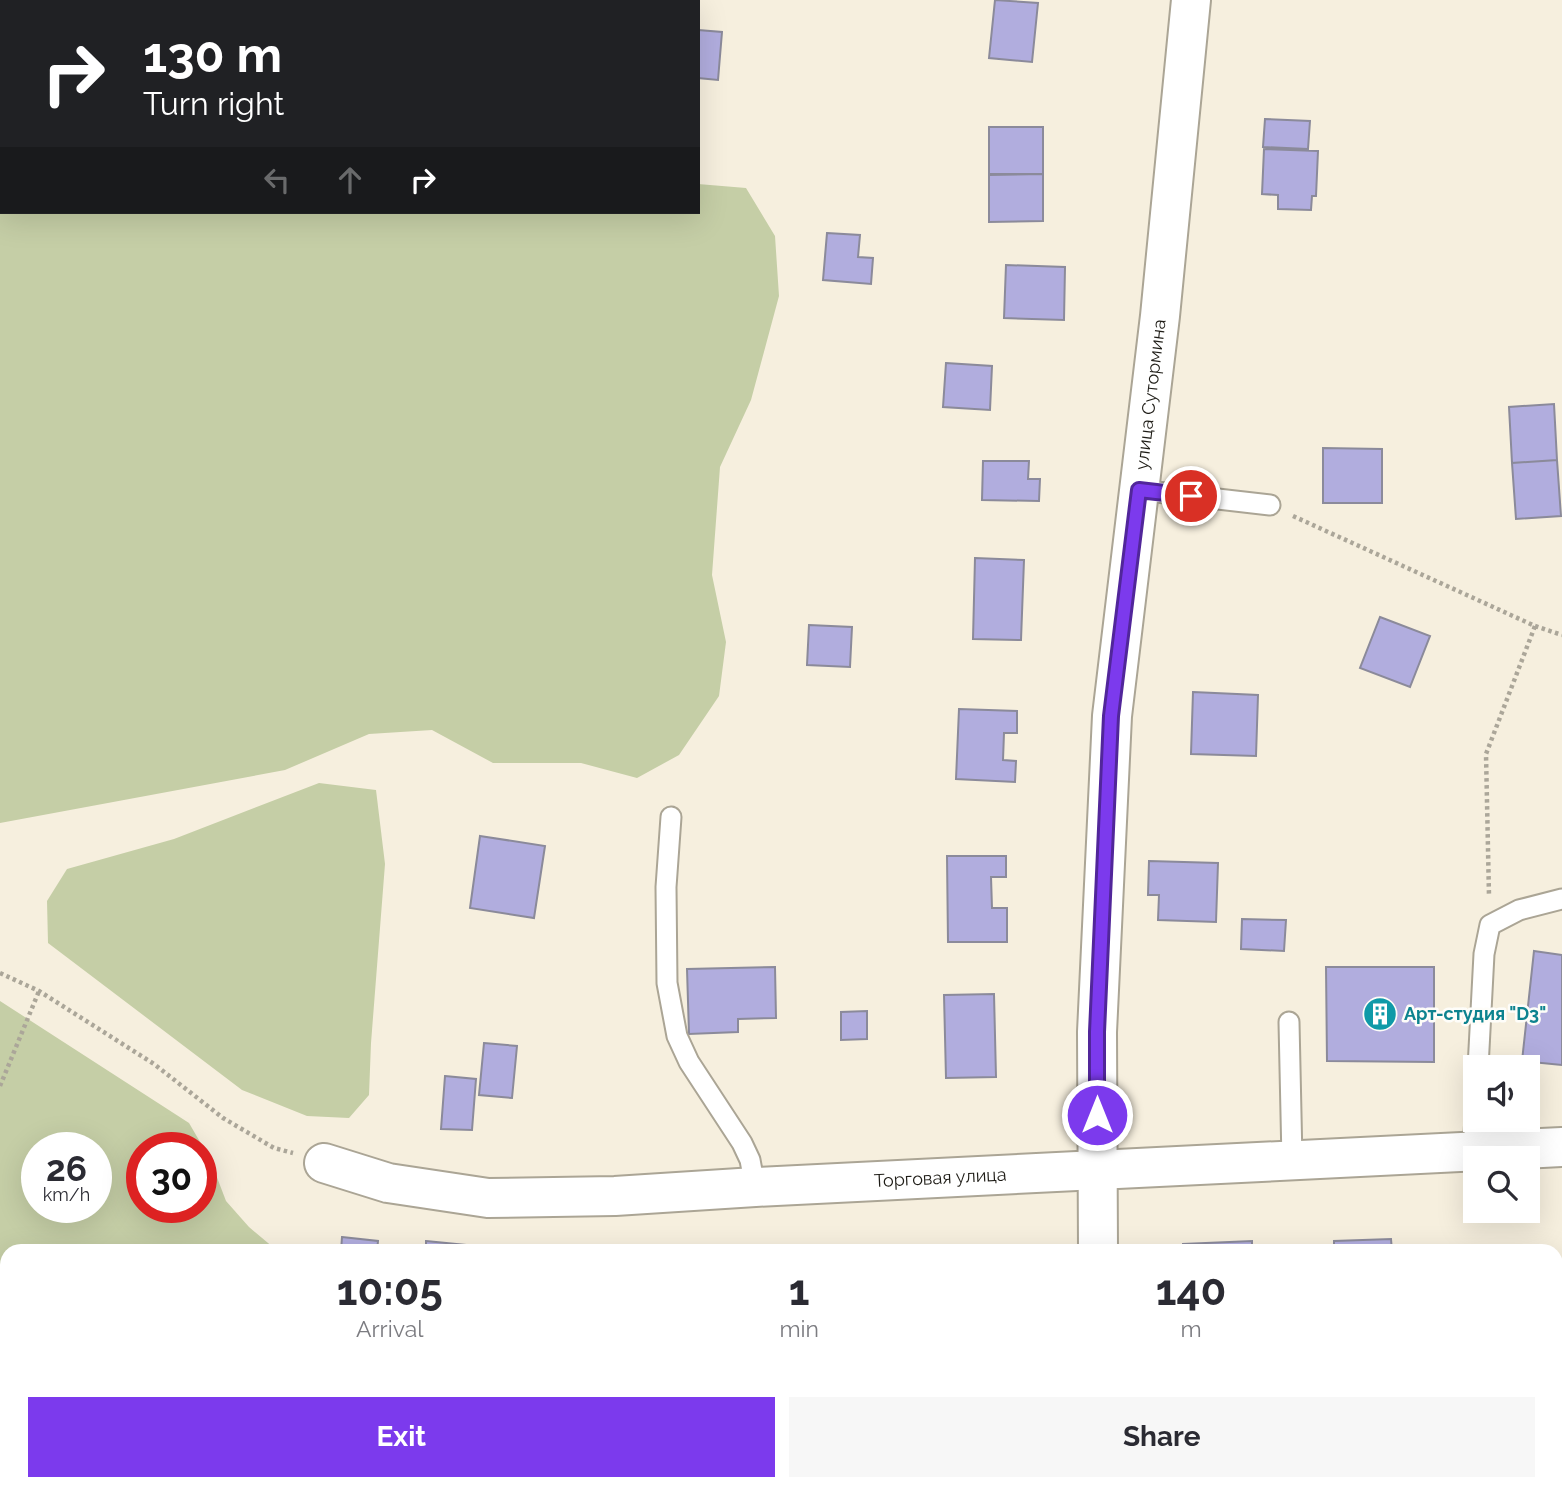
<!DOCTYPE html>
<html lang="en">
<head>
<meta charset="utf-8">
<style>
	body { margin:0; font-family:Raleway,sans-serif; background:#f7f7f7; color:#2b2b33; height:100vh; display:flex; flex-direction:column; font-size:26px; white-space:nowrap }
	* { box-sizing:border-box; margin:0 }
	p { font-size:23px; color:#7c7c81 }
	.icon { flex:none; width:38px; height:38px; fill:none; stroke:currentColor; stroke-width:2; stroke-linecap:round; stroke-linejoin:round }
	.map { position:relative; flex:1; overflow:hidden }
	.side { position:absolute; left:0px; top:1244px; width:1563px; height:247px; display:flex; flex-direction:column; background:#fff; border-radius:21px 21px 0 0; box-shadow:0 7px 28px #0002 }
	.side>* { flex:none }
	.banner { position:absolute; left:0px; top:0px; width:700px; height:214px; box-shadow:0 7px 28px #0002; background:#202124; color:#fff; overflow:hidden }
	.tools { position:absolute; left:1463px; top:1055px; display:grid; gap:14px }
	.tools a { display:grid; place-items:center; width:77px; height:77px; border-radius:0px; background:#fff; box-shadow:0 7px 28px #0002; font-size:35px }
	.speed { position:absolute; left:21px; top:1132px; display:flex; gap:14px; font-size:35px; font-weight:700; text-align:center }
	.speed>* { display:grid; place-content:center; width:91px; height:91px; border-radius:50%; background:#fff; box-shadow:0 7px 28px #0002; line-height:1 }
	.speed small { font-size:18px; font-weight:400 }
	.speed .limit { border:10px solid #d22; background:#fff; color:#111 }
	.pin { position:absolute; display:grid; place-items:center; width:60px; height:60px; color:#fff; margin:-30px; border:4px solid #fff; border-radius:50%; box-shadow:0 2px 7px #0007 }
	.me { position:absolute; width:77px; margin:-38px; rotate:0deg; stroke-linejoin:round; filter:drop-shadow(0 0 5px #0008) }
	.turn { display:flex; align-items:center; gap:24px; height:147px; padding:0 28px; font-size:32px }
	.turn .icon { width:91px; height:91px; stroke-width:2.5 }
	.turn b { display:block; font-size:49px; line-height:60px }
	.lanes { display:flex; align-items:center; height:66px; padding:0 28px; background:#0003; justify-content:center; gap:35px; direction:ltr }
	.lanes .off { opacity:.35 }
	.eta { display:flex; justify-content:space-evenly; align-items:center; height:119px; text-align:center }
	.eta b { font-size:42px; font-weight:700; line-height:49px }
	.primary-button { display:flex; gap:14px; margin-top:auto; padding:14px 28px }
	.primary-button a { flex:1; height:80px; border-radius:0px; background:#7c3aed; color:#fff; font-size:28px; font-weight:700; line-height:80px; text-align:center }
	.primary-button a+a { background:#f7f7f7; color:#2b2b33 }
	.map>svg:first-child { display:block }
	.green { fill:#c5cea6; fill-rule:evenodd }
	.building { fill:#b1adde; stroke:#8b8a9a; stroke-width:2 }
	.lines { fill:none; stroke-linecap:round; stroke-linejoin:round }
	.service-casing { stroke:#aba595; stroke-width:23 }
	.minor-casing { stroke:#aba595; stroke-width:42 }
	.path { stroke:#aba699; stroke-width:4.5; stroke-dasharray:3.5 3.5; stroke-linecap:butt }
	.service { stroke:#fff; stroke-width:19 }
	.minor { stroke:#fff; stroke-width:38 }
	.route-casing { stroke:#51269a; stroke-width:18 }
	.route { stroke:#7c3aed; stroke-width:12 }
	.labels { text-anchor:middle; stroke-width:5; stroke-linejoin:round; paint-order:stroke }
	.street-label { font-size:18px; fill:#1e1c16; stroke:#fefdf9 }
	.culture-label { font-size:18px; font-weight:bold; fill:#0d838f; stroke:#fefdf9; text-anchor:start }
</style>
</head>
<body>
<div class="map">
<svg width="1562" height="1490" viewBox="0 0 1562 1490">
	<rect width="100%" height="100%" fill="#f6efde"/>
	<path class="green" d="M0,0H448V2H2V212H698V184L746,188L775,236L779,296L751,400L720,467L712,575L726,642L719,696L679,755L637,778L581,763H493L432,730L369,734L285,770L0,823Z
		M319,783L376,790L385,864L371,1043L369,1095L349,1118L307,1116L242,1090L48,943L47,901L67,869L174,839Z
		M0,1001L189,1123L210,1159L226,1201L249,1227L274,1248L275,1251H7V1484H258L259,1490H0ZM37,1148H96V1208H37ZM142,1148H201V1208H142Z"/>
	<path class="building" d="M496,0H547V2H495Z
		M995,0L1038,3L1032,62L989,58Z
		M698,30L722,32L718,80L698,78Z
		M1265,119L1310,121L1308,149L1263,147Z
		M989,127H1043V174H989Z
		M1264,149L1318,151L1316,196H1312L1311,210L1278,209V195L1262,194Z
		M1043,174V221L989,222V175Z
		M827,233L860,235L858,257L873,258L871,284L823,280Z
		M1006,265L1065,267L1064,320L1004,318Z
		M946,363L992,366L990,410L943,407Z
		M1554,404L1557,460L1512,463L1509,407Z
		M1323,448L1382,449V503H1323Z
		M1557,460L1561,516L1516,519L1512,463Z
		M983,461H1029L1028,479H1040L1039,501L982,500Z
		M975,558L1024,560L1021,640L973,639Z
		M1380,617L1430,636L1410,687L1360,668Z
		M809,625L852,627L850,667L807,665Z
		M1193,692L1258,695L1256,756L1191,754Z
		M959,709L1017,711V733H1004L1003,760L1016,761L1015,782L956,779Z
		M480,836L545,846L534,918L470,908Z
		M947,856H1006V877H991L992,908H1007V942H948Z
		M1149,861L1218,863L1216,922L1158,920L1159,895H1148Z
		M1242,919L1286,920L1284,951L1241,949Z
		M1534,951L1562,955V1065L1522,1061Z
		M775,967L776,1018L738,1019V1032L689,1034L687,969Z
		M1326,967H1434V1062L1327,1061Z
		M994,994L996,1077L946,1078L944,995Z
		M867,1011V1039L841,1040V1012Z
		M484,1043L517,1046L512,1098L479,1095Z
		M445,1076L476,1079L472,1130L441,1129Z
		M342,1237L378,1241L377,1251H341Z
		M1391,1239L1392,1251H1334V1241Z
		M426,1241L506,1249V1251H426Z
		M1252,1241V1251H1183V1244Z
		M1556,1437H1562V1490H1523V1484H1556Z
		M404,1484H484L483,1490H404Z
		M957,1484H1009V1490H958Z
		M1151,1484H1194V1490H1151Z"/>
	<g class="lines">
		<g class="service-casing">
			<path id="service" d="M1139,490L1270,505
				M671,817L666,887L667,983L677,1036L689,1062L742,1143L750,1160L755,1187
				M1289,1022L1292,1160
				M1478,1068L1484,954L1490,925L1519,910L1562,899
				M1473,1151L1475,1117"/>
		</g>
		<g class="minor-casing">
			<g id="minor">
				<path id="s1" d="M324,1163L388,1183L488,1198L615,1196L755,1187L1562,1147"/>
				<path id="s2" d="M1098,1251L1097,1032L1112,716L1160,316L1191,0"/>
				<path d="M1111,1484V1490"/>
			</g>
		</g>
		<path class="path" d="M1293,516L1535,626L1486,754L1489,896
			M1535,626L1562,635
			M0,973L39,991L154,1064L223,1118L274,1148L293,1153
			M0,1086L39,991"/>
		<use href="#service" class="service"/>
		<use href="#minor" class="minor"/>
	</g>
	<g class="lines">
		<g class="route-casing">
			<path id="route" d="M1097,1115V1032L1111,716L1139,490L1191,496"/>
		</g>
		<use href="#route" class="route"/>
	</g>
	<defs>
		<g id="building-disc" transform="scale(1.75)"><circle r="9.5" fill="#0f9aa8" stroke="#fefdf9"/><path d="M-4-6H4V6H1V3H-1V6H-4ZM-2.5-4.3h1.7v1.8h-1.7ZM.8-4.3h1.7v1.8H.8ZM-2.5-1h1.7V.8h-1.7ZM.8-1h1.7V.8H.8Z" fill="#fff"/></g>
	</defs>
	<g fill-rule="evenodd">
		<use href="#building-disc" x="1380" y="1014"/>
	</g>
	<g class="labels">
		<g class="street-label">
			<text dy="6" stroke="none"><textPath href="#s2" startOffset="859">улица Сутормина</textPath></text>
			<text dy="6" stroke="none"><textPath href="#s1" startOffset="621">Торговая улица</textPath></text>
		</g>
		<g class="culture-label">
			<text x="1404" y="1020">Арт-студия "D3"</text>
		</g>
	</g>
</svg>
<div class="tools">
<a><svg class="icon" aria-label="sound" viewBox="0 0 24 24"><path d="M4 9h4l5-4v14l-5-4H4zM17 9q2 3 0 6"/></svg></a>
<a><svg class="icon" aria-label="search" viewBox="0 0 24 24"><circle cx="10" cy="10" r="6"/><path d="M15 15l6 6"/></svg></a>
</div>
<div class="speed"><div>26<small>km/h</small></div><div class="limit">30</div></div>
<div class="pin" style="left:1191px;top:496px;background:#d93025"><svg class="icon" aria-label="arrive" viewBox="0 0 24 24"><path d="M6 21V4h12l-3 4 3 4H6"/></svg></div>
<svg class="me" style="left:1097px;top:1115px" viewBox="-20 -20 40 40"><circle r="17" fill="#7c3aed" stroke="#fff" stroke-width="3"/><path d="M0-11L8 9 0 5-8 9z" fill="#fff"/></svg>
<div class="banner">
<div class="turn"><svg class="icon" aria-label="right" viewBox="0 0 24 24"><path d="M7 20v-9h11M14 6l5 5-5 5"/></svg><div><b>130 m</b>Turn right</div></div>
<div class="lanes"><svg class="icon off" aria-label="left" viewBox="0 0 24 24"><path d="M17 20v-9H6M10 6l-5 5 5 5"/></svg><svg class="icon off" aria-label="ahead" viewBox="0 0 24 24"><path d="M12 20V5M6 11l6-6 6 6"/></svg><svg class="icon" aria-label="right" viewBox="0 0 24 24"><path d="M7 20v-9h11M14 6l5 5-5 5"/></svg></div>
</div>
<section class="side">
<div class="eta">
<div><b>10:05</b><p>Arrival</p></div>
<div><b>1</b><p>min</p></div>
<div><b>140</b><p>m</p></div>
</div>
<div class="primary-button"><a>Exit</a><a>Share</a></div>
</section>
</div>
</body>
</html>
